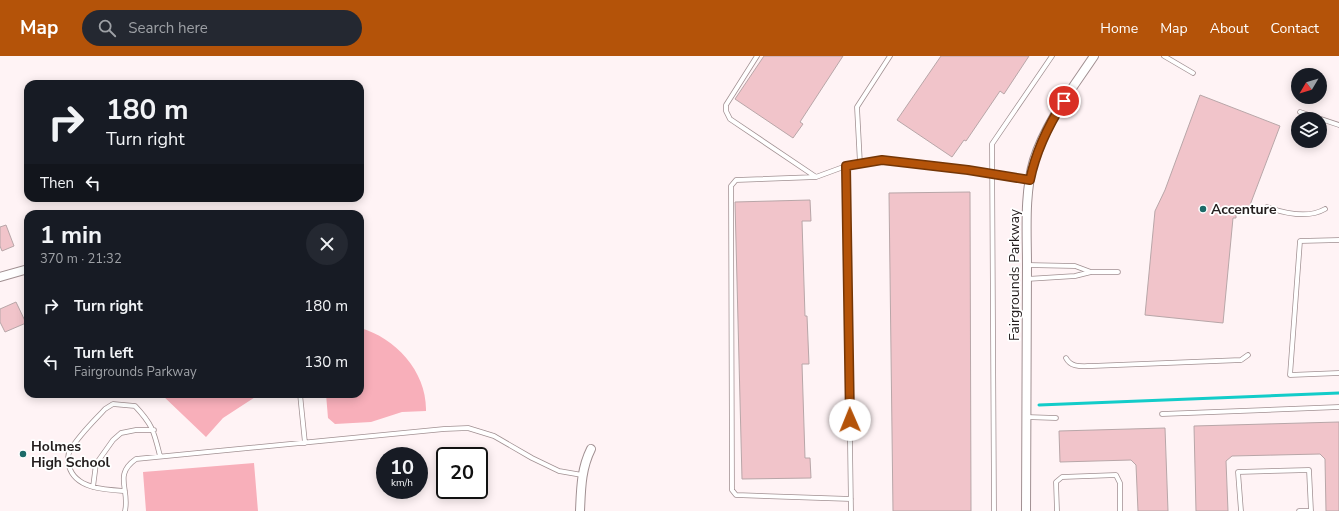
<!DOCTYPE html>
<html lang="en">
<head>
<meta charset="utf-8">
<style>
	body { margin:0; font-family:"Nunito Sans",sans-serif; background:#242831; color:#f1f3f6; height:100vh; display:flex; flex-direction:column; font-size:15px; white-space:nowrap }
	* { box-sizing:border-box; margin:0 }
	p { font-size:13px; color:#9ea1a6 }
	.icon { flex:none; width:22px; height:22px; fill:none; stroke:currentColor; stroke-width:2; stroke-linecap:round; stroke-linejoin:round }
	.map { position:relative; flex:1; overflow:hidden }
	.details { position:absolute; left:24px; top:154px; width:340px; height:188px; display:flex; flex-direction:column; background:#171b24; border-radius:12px; box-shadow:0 2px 10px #0003 }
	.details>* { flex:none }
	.guide { position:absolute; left:24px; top:24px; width:340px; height:122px; border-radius:12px; box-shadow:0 2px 10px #0003; background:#171b24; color:#f1f3f6; overflow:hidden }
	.needle { width:26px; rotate:232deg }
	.controls { position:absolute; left:1291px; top:12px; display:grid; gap:8px }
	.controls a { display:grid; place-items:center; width:36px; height:36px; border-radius:50%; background:#171b24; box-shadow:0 2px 10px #0003; font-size:20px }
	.speed { position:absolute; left:376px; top:391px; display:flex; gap:8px; font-size:20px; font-weight:700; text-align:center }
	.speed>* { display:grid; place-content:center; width:52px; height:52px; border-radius:50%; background:#171b24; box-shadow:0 2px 10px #0003; line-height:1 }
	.speed small { font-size:10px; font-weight:400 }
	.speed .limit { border:2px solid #111; border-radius:6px; background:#fff; color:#111 }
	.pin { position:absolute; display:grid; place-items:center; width:34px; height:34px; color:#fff; margin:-17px; border:2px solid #fff; border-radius:50%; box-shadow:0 1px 4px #0007 }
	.me { position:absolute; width:44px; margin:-22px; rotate:359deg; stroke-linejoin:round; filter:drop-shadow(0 0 3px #0008) }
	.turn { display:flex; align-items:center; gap:14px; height:84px; padding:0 16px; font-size:18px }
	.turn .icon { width:52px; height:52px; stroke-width:2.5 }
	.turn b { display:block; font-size:28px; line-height:34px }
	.then { display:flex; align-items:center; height:38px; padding:0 16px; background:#0003; gap:8px; font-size:15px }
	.round { display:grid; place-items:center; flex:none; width:42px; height:42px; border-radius:21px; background:#242831 }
	.headline { display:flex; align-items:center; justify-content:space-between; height:68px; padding:0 16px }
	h1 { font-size:24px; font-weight:700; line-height:30px }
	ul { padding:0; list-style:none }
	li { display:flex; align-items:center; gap:12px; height:56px; padding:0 16px }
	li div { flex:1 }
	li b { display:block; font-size:15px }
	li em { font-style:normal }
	header { display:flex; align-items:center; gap:24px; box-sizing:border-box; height:56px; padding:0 20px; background:#b45309; color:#fff }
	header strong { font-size:19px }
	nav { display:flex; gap:22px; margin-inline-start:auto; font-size:14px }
	.search { width:280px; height:36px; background:#242831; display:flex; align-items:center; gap:10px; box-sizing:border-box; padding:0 14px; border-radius:22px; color:#9ea1a6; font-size:15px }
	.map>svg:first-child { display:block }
	.green { fill:#f8afba }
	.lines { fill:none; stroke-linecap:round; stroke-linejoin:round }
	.stream { stroke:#13ccc9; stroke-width:3 }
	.building { fill:#f1c4ca; stroke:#b8a6a8 }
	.service-casing { stroke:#a19092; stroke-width:5.5 }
	.minor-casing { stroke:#a19092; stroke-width:10 }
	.service { stroke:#fff; stroke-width:4 }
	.minor { stroke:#fff; stroke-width:8 }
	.route-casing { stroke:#753606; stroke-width:10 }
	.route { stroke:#b45309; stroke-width:7 }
	.poi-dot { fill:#1d6a68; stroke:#fff; stroke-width:1.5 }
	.labels { text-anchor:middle; stroke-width:3.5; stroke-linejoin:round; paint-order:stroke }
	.poi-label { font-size:14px; font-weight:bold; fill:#241e1e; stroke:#fff; text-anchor:start }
	.street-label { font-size:14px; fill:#241e1e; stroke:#fff }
</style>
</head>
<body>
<header>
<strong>Map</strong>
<div class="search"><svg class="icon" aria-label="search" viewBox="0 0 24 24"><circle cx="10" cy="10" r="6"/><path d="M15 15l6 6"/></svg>Search here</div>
<nav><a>Home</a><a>Map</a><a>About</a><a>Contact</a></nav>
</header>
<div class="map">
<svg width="1339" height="455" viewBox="0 0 1339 455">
	<rect width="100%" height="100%" fill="#fff3f5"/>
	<path class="green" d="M360,272C396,282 427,316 426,355L402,356L371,366L335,368L328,362L326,338H360Z
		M161,338H260L223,362L206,381Z
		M254,407L258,455H146L143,416Z"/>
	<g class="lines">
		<path class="stream" d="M1039,349L1339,337"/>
	</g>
	<path class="building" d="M764,0H843L800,66L803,68L793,82L735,43Z
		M941,0H1029L1004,38L1000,35L966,85L964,84L952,101L897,64Z
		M1200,39L1280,70L1247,157H1236V162H1233L1223,267L1145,259L1155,155L1165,134Z
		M970,136L971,455H893L889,137Z
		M810,144L811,165H802L805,260H807L809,308H802L805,402H810L811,422L742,423L735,146Z
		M6,169L14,190L2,195L0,190V171Z
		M16,246L26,267L5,276L0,266V253Z
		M1339,366V455H1326L1325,403L1320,398L1232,400L1226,405L1228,455H1196L1194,370Z
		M1165,372L1168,455H1138L1136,409L1131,404L1060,406L1059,375Z"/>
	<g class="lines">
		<g class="service-casing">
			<path id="service" d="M757,0L726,49V55L730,63L816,121L846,110
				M1164,0L1193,17
				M1300,56L1339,69
				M860,108L857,51L890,0
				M816,121L736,124L731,130L732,434L736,439L851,443
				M1267,151C1284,157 1308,163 1325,153
				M1339,184L1300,185L1290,319L1339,317
				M1027,209L1075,210L1091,216
				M1027,223L1075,220L1091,216H1118
				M1066,302C1071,312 1082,310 1092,310L1241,304L1248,299
				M300,338L305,387
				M1162,358L1339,351
				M1026,361L1056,362
				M93,431L96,408L113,384L121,377L136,374H154
				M125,435C106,434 75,433 69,410C68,404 67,398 71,393C80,378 94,365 105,353L113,348L135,350C153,369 154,376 160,400
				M125,455C130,433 113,419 136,403L444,373L468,372L494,380L532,402L559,415L582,419
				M851,455L846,110L882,104L968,113L1029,124
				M994,455L992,88L1052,0
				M1057,455L1056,426L1062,421L1116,419L1120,427V455
				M1241,455L1238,416L1309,414L1311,455
				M1299,455H1311"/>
		</g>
		<g class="minor-casing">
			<path id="minor" d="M0,221L28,213
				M580,455C581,433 581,413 591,393
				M1026,455C1026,373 1026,291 1027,210C1027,175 1024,138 1034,104C1046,66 1072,33 1094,0"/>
		</g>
		<use href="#service" class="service"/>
		<use href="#minor" class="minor"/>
	</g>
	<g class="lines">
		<g class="route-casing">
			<path id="route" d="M850,364L846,110L882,104L968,114L1030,124C1036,94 1048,70 1064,45"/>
		</g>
		<use href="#route" class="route"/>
	</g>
	<g class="poi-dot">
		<circle cx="1203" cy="153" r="4"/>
		<circle cx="23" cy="398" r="4"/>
	</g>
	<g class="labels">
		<g class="poi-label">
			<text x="1211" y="158">Accenture</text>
			<text x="31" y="395">Holmes<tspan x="31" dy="16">High School</tspan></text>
		</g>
		<g class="street-label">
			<text transform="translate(1014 219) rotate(-90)" y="5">Fairgrounds Parkway</text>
		</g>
	</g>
</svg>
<div class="controls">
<a><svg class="needle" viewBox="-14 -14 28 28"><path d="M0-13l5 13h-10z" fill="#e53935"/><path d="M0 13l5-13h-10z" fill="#9ea1a6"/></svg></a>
<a><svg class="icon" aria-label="layers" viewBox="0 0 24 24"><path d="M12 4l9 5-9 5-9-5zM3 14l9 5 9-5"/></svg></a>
</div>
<div class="speed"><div>10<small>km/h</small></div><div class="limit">20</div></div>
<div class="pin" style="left:1064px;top:45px;background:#d93025"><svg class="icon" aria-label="arrive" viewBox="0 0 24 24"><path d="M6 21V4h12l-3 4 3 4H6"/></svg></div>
<svg class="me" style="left:850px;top:364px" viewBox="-20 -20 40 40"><circle r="19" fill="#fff"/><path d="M0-13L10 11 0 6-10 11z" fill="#b45309"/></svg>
<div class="guide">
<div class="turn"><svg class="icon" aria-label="right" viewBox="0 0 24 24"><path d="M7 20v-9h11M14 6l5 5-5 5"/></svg><div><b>180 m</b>Turn right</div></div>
<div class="then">Then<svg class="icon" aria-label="left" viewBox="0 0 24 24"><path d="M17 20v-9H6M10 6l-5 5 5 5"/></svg></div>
</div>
<section class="details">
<div class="headline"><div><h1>1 min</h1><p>370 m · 21:32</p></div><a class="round"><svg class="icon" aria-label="close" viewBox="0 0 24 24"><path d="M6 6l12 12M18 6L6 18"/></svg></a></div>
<ul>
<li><svg class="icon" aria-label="right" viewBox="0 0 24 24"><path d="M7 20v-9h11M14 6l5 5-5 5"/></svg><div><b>Turn right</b></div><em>180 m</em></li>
<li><svg class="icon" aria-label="left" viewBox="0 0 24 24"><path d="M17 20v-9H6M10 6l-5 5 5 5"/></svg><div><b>Turn left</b><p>Fairgrounds Parkway</p></div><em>130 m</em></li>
</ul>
</section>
</div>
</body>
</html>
